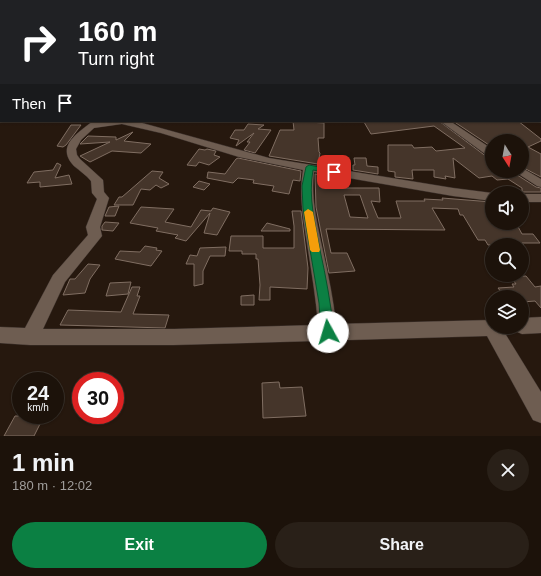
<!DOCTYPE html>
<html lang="en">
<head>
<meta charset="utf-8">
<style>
	body { margin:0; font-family:Arial,sans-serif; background:#292018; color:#f1f3f6; height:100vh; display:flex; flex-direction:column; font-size:15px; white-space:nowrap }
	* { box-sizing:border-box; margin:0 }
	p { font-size:13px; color:#a09e9c }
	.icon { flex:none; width:22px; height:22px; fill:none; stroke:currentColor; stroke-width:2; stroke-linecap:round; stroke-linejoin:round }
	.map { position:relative; height:436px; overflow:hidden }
	.drawer { display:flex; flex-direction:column; background:#1c120a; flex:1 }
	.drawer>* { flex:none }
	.banner { position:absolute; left:0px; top:0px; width:541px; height:122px; box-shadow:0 1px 3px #0004,0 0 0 1px #3a322b; background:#202124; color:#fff; overflow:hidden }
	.needle { width:26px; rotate:169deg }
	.buttons { position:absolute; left:485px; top:134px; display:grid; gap:8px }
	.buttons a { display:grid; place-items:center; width:44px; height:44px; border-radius:50%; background:#1c120a; box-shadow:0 1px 3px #0004,0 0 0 1px #3a322b; font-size:20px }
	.speed { position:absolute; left:12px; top:372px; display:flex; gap:8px; font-size:20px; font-weight:700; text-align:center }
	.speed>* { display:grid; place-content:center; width:52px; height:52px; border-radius:50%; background:#1c120a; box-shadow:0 1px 3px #0004,0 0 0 1px #3a322b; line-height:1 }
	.speed small { font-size:10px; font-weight:400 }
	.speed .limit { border:6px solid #d22; background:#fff; color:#111 }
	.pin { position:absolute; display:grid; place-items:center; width:34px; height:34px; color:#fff; margin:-17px; border-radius:8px; box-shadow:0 2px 6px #0006 }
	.me { position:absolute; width:44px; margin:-22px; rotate:354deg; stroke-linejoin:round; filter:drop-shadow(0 0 3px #0008) }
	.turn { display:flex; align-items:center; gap:14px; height:84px; padding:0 12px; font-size:18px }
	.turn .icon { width:52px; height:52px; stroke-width:2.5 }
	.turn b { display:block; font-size:28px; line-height:34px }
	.then { display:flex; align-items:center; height:38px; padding:0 12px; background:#0003; gap:8px; font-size:15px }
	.round { display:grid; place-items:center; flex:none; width:42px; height:42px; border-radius:21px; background:#292018 }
	.summary { display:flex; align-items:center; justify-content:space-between; height:68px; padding:0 12px }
	h1 { font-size:24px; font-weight:700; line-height:30px }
	.button { display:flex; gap:8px; margin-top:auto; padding:8px 12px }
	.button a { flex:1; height:46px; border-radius:24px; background:#0b8043; color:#fff; font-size:16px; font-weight:700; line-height:46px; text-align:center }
	.button a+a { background:#292018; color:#f1f3f6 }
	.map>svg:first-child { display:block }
	.building { fill:#45352a; stroke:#806e62; fill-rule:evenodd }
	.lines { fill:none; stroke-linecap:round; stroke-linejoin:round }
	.minor-casing { stroke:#3d322d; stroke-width:1 }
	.minor { fill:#6e5d51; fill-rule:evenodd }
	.route { fill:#0b8043; stroke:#07532c }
	.slow { fill:#f59e0b }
</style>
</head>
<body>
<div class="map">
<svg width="541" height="436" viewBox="0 0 541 436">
	<rect width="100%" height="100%" fill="#26180e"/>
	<path class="building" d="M293,121L324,123V138H318L319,152L320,153L318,164L269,156L280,130H294Z
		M439,121L487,157L492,158V171H511L536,187L541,188V192H522V188L508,179L497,180L492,176L479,178L453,158L455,178L445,176L446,179L434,177V170H412L413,179L395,177V172L388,171V145H412L414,148L432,147L436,151L465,148L434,126L371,134L364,122Z
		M453,121H518L541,139V141L528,147L541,154V177L522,167V141H492V147Z
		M248,124L264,125L258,129L271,130L255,153L244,150L250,142H247L254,133L236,146L239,140L230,138L235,130H244Z
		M71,125H81L66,145L63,147L57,146Z
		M133,132L124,141L151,144L141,153L112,151L90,162L80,156L110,142L80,144L88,136L116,137V140Z
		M199,149L205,150L207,149L216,151L214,155L220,157L209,165L199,162L196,166L187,165Z
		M238,158L301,171L300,181L293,180L289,194L272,191L274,186L253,183L254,180L238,178L233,183L207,178L208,172L225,174L236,159Z
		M354,158H366L367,166L378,167V174L353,170V165H355Z
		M57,163L61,165L55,178L69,175L72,184L40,187V182L27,183L34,172L53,170Z
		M152,171L163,172L159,178L169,184L161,188L156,185L150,190L141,189L133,205H114L119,197H122Z
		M315,174L322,175L321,178H328V181L335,182L334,188H379L380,202L371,201L378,218H401L396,201H425L424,199L443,200L442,198L492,202V223H516L522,234H533L540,243H522L524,245H488L485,240H478L463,215H460L458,209L432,208L445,230L326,229L331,253H347L355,271L329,273L316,207ZM344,195H360L368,218L350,217Z
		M199,181L210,184L204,190L193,187Z
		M119,206L115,216H105L109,207Z
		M141,207L174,209L165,222L191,227L201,210L211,211L213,208L230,212L217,235L204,233L210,213L186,241L175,238L178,235L156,231L158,228L130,223Z
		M292,211H301L308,268L307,289L270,287V300H259L260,285L258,259H256V254H242V251H229L231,236H263V248H294V226Z
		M105,222L119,223L113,231L102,230V226Z
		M267,223L290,229V231H261Z
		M145,246L157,248L156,250L162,251L151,266L115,259L120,251L140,252Z
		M226,247L225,256H210L203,271V284L194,286V264H186L190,255L197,256L200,248Z
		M88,264L100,265L90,279L85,293L63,295L70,279H75Z
		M526,276L535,287L541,286V308L535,301L522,302V297H505L498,288L514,287L512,284H516L511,277Z
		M131,282L128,294L106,296L110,283Z
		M132,287H140L137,296H140L133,314L169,315L165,328L60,325L68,310L121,312Z
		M254,295V305H241V296Z
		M279,382L280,388L302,387L306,416L263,418L262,383Z
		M15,416H44L34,436H4Z"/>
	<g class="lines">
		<g class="minor-casing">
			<path id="minor" d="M540,65H541V69H540Z
				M540,116H541V122L538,121H540Z
				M93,121H135L269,158L453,188L492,193V201L453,196L314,172C311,196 316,218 321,242C327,269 333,296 336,324L492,320V327H522V318L541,317V333L522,334L515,331L514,333L506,335L541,392V423L533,420L487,336L174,345H30L0,343V327L25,328L53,275L88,235L86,227L97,199L92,193L91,181C86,175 80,171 74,166C55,146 78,133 93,121ZM122,124L161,133L239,157L303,170C299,195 303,218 307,243C311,270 316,297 318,325L174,329H43L65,282L102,236L100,227L109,198L104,192L103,180L80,159L77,155L76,149L81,140L94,128Z
				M440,121H450L492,149V157L488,156Z
				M522,168L541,179V187L537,186L514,171H522Z
				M522,194H541V202H522Z"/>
		</g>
		<use href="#minor" class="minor"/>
	</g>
	<linearGradient id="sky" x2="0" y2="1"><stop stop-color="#150d08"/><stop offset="0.52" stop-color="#413d41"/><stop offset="1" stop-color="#413d41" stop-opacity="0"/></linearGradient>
	<rect width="541" height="126" fill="url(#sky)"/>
	<path class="route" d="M309,165L334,170L338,172L334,174L313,170C308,197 315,223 320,250C326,277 331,305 334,332L332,336L328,338L323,336L321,332L319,303L303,208L302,186L306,167Z"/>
	<path class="slow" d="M308,209L313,212L320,250L319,252H312L310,250L304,212Z"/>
</svg>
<div class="buttons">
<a><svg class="needle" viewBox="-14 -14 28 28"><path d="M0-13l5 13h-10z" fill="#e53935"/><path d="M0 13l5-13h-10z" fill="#a09e9c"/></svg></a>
<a><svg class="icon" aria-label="sound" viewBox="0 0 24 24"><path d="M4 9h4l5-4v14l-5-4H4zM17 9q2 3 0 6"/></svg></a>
<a><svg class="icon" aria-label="search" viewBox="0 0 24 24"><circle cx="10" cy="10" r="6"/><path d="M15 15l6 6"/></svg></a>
<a><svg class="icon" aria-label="layers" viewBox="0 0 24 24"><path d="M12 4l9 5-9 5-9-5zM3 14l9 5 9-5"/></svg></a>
</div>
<div class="speed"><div>24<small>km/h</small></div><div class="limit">30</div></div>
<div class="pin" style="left:334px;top:172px;background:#d93025"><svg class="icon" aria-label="arrive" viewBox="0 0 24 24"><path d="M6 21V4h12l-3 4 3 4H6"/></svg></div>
<svg class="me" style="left:328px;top:332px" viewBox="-20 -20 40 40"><circle r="19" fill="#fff"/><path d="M0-13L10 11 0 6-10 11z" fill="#0b8043"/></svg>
<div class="banner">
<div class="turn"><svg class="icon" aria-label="right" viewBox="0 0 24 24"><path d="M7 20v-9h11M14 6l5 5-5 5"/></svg><div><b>160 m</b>Turn right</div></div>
<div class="then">Then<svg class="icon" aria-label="arrive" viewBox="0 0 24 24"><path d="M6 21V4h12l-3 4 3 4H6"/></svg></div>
</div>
</div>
<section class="drawer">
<div class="summary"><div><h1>1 min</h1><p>180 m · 12:02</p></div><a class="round"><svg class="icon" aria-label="close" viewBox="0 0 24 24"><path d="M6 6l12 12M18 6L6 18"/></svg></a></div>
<div class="button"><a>Exit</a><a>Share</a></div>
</section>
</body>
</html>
